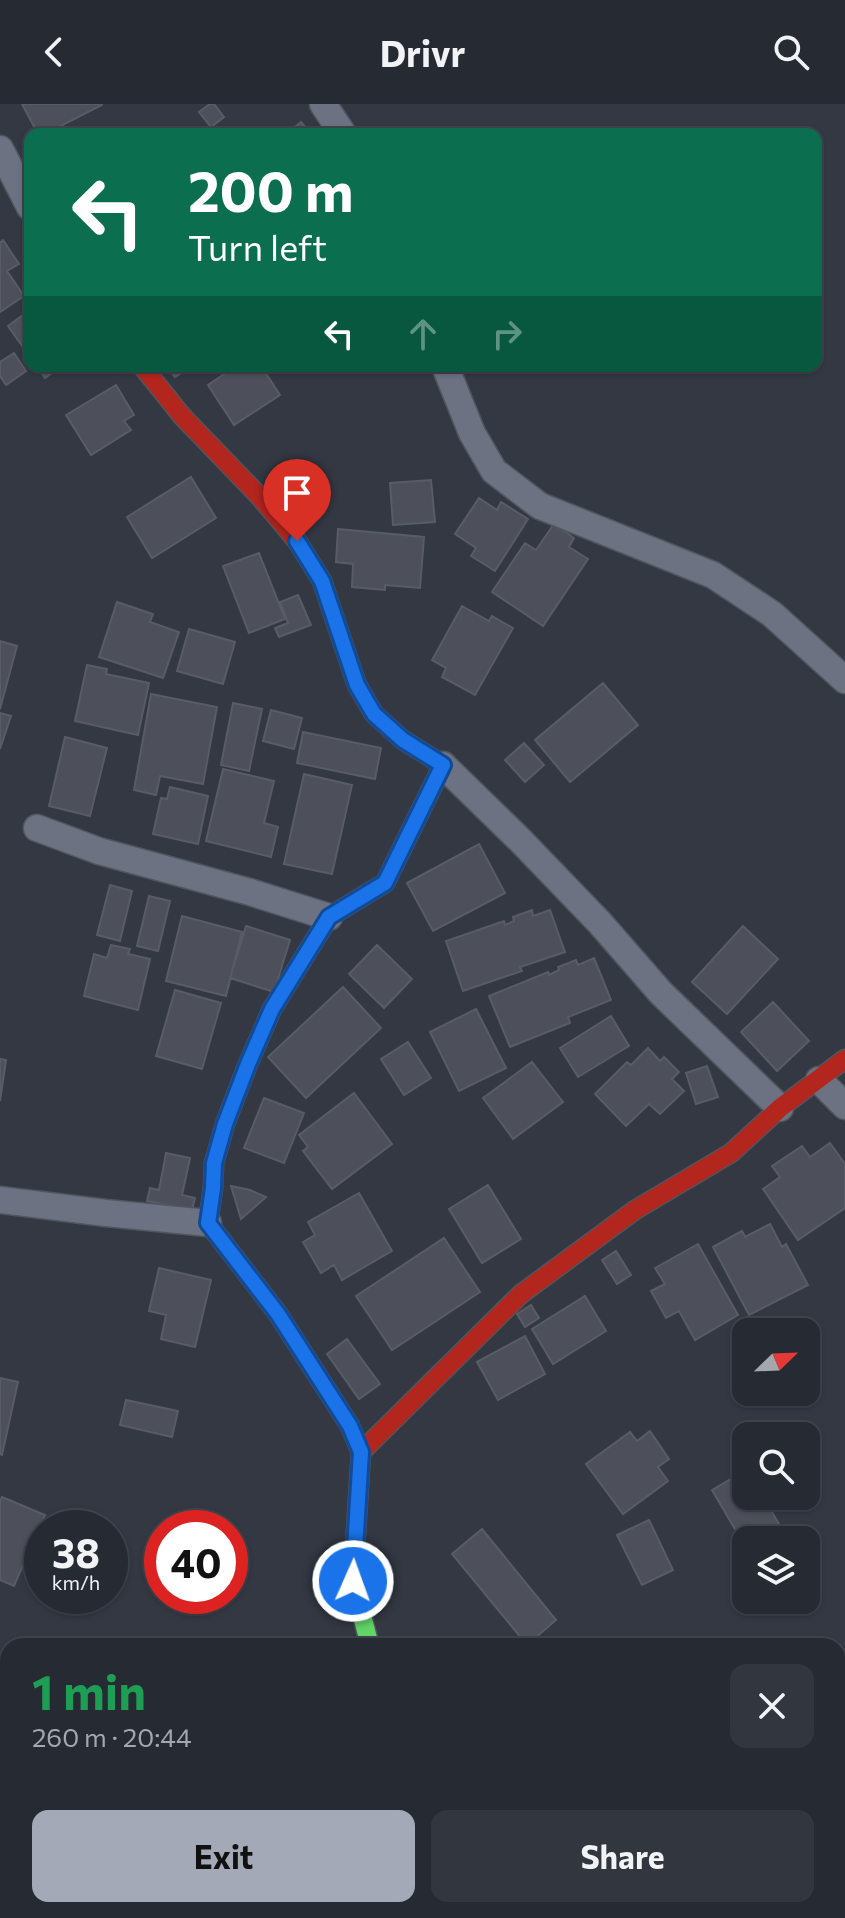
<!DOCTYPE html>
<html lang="en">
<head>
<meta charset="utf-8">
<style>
	body { margin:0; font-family:Commissioner,sans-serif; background:#32363e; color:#f1f3f6; height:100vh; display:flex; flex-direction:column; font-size:30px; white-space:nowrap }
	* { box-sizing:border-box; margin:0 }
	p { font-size:26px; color:#a4a7ac }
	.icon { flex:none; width:44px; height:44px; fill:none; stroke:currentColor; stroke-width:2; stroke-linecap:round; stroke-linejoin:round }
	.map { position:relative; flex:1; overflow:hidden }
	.drawer { position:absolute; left:0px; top:1534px; width:846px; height:280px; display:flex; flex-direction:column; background:#262a32; border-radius:24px 24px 0 0; box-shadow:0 2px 6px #0004,0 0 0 2px #42464d }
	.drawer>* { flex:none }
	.hud { position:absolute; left:24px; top:24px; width:798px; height:244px; border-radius:16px; box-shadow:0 2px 6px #0004,0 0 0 2px #42464d; background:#0b6e4f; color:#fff; overflow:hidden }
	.needle { width:52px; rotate:67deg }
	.controls { position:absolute; left:732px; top:1214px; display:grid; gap:16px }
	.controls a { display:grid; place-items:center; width:88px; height:88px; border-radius:16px; background:#262a32; box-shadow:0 2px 6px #0004,0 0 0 2px #42464d; font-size:40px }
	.speed { position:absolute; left:24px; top:1406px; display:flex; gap:16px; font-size:40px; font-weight:700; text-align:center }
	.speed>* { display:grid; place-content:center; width:104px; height:104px; border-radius:50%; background:#262a32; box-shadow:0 2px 6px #0004,0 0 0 2px #42464d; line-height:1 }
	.speed small { font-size:20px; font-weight:400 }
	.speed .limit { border:12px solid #d22; background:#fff; color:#111 }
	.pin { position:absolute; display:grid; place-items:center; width:68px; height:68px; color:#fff; margin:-82px -34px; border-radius:50% 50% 50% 0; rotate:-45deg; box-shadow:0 0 8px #0007 }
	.pin .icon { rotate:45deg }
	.me { position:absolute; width:88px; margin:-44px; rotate:2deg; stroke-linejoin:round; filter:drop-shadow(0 0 6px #0008) }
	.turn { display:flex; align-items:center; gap:28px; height:168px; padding:0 32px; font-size:36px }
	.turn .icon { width:104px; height:104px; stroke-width:2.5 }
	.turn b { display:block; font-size:56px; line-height:68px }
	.lanes { display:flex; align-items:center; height:76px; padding:0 32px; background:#0003; justify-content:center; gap:40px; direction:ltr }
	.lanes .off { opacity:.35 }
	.round { display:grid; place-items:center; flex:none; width:84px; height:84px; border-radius:16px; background:#32363e }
	.summary { display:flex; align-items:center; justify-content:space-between; height:136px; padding:0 32px }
	h1 { font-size:48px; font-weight:700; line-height:60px; color:#1e9e55 }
	.action { display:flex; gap:16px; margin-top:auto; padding:16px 32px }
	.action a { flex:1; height:92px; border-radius:16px; background:#a3a9b6; color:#111; font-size:32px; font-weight:700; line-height:92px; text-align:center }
	.action a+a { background:#32363e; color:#f1f3f6 }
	header { display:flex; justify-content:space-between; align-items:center; height:104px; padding:0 32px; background:#262a32; font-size:36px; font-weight:700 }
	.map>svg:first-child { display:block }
	.building { fill:#4d505a; stroke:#585c66; stroke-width:2 }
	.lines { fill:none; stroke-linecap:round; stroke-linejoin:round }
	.street-casing { stroke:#50555e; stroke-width:29 }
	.fast-casing { stroke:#50555e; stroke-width:21 }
	.slow-casing { stroke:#50555e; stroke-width:21 }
	.jam-casing { stroke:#50555e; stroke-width:21 }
	.street { stroke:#6c7282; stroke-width:26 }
	.fast { stroke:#63d668; stroke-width:18 }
	.slow { stroke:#ff974d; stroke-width:18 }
	.jam { stroke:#b3261e; stroke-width:18 }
	.route-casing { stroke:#114b97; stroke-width:20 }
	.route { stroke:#1a73e8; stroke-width:14 }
</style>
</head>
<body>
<header><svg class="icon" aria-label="back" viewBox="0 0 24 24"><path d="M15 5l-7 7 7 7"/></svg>Drivr<svg class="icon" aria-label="search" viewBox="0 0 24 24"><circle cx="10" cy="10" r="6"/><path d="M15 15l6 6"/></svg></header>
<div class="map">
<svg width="845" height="1814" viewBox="0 0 845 1814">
	<rect width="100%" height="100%" fill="#333843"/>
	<path class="building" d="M22,0H102V1L45,30H38Z
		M210,0H214L224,13L211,23L199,8Z
		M301,18L311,30H287Z
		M3,136L19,160L7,167L24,192L0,208V139Z
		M30,206V253L8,222Z
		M14,249L26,267L6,281L0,272V258Z
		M37,262H61L45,274Z
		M167,262H191L175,273Z
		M236,262H261L280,291L234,321L208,281Z
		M116,281L134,311L124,317L131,326L91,351L66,311Z
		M191,373L216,414L152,454L127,413Z
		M431,376L435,418L393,421L390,379Z
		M479,394L497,406L501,398L528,415L495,467L471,452L476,444L455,430Z
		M554,420L574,434L569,443L588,455L543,522L492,488L525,439L536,446Z
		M338,425L424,433L420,484L385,481V486L352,483L353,460L336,458Z
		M259,449L285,515L249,529L223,462Z
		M298,491L311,521L279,533L275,524L288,519L280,498Z
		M117,498L153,510L150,518L179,528L163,574L99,553Z
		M462,502L489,517L492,512L513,524L475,591L442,573L446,564L432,556Z
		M189,525L235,538L223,580L177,567Z
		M0,537L17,542L0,605Z
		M87,561L107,565L106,570L149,579L138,631L75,617Z
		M603,579L638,621L570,678L535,636Z
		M151,590L217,603L203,680L160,672L156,691L134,686Z
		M233,599L262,605L249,667L221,661Z
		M271,606L302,614L294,645L263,637Z
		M0,609L11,612L0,645Z
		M303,628L381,644L375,675L297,659Z
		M65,633L107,644L90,712L49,702Z
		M524,639L544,661L525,678L505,656Z
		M223,665L274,677L264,719L278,723L271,753L206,737Z
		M304,670L352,681L332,770L284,760Z
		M170,683L208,692L198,740L153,730L161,694L167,695Z
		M479,740L505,789L433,827L407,779Z
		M110,781L132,787L120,837L97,831Z
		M149,792L170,797L158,847L137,842Z
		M532,806L533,812L550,806L565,848L520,863L522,867L463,887L446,837L504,817L505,821L514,817L513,813Z
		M182,812L242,828L226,892L166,877Z
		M246,822L290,836L274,888L230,874Z
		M743,822L778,855L727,910L692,878Z
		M111,841L130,845L128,850L150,855L138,906L84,892L94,850L107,854Z
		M377,841L412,875L384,904L349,870Z
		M594,854L611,896L568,913L570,919L510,943L489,892L548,868L549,871L559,866L558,863L576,856L578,861Z
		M343,883L381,924L306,994L268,953Z
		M175,886L221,899L202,965L156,952Z
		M773,898L809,937L777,967L741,928Z
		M476,905L506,964L459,987L430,928Z
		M611,912L629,942L578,973L560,944Z
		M408,938L431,974L404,991L381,955Z
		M648,944L660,957L664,953L679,968L672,975L684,987L660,1010L649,1000L626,1022L595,990L627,958L631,961Z
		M0,955L6,956L0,997Z
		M532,958L563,998L513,1035L483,994Z
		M707,962L718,993L696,1000L686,969Z
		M354,989L392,1040L332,1085L303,1047L308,1043L299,1031Z
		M264,994L304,1009L284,1059L244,1044Z
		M830,1039L845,1060V1104L798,1136L763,1085L780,1073L772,1062L802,1042L810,1053Z
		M166,1049L190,1054L182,1091L195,1094L192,1106L147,1097L150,1084L159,1086Z
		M488,1081L521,1135L482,1159L449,1105Z
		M231,1082L250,1086L266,1093L241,1115Z
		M359,1089L392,1147L342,1176L334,1161L321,1169L303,1138L315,1131L308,1118Z
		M770,1120L782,1143L786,1140L808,1181L749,1211L713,1143L742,1127L745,1133Z
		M444,1134L480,1188L392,1246L356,1192Z
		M698,1140L738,1211L695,1236L679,1207L666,1214L651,1187L665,1180L655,1164Z
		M616,1147L631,1171L617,1180L602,1156Z
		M159,1164L211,1176L195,1243L161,1235L166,1211L149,1207Z
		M585,1192L606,1227L553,1260L532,1225Z
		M531,1201L539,1214L525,1223L517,1210Z
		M525,1232L545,1270L498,1296L477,1258Z
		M347,1235L380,1280L359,1295L327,1250Z
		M0,1274L18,1278L2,1351L0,1350Z
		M126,1296L178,1307L172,1333L120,1321Z
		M650,1327L669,1355L658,1363L668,1377L623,1410L586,1360L630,1328L637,1337Z
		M746,1366V1392H763L788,1436H746V1444L712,1386Z
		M2,1393L45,1411L14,1482L0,1476V1397Z
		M649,1416L673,1466L642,1481L617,1431Z
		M482,1425L556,1516L527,1541L452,1450Z
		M181,1492H203V1496L182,1499Z
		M780,1496H797L800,1502L788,1510Z
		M313,1806H385L370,1814H317Z"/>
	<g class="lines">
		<g class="street-casing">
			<path id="street" d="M323,0L343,30
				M0,45L30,103
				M445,262L472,329L494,367L540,402L713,471L772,510L845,576
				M443,661L520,736L600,819L661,889L780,1004
				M37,724L99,747L250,788L329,813
				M819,976L845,1002
				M0,1096L106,1109L208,1119
				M838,1716L845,1714
				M450,1806L454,1814
				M633,1814L649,1806"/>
		</g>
		<g class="fast-casing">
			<path id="fast" d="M225,1141L278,1210L350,1322L361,1348L353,1477L370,1542"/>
		</g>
		<g class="slow-casing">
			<path id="slow" d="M225,1141L208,1119L213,1084L214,1059L225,1020L248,960L272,905L329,813L365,791"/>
		</g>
		<g class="jam-casing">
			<path id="jam" d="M142,262L182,312L260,393L297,437L322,477L357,581L374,610L403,636L443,661L385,779L365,791
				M361,1348L521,1190L635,1106L731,1049L780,1004L845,955
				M824,1814L845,1803"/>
		</g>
		<use href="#street" class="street"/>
		<use href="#fast" class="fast"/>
		<use href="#slow" class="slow"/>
		<use href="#jam" class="jam"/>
	</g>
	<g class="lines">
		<g class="route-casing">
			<path id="route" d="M297,437L322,477L357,581L374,610L403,636L443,661L385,779L329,813L272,905L248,960L225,1020L214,1059L213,1084L208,1119L278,1210L350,1322L361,1348L353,1477"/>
		</g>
		<use href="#route" class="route"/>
	</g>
</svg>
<div class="controls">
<a><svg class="needle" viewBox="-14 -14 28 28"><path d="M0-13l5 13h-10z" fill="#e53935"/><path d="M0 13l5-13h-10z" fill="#a4a7ac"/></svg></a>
<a><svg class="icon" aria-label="search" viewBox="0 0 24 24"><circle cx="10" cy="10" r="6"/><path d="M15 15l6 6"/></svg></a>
<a><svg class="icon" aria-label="layers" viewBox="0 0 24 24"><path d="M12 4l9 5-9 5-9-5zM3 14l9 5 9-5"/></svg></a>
</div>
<div class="speed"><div>38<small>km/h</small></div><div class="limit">40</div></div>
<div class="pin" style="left:297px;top:437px;background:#d93025"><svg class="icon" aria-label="arrive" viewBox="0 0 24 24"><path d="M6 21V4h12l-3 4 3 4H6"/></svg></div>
<svg class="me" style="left:353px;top:1477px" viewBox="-20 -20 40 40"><circle r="17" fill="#1a73e8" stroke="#fff" stroke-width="3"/><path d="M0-11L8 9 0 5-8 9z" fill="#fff"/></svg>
<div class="hud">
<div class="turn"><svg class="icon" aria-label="left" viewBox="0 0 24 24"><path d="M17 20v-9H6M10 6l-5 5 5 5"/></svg><div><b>200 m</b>Turn left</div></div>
<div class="lanes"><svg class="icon" aria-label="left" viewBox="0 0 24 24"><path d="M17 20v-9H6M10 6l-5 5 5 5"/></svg><svg class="icon off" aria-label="ahead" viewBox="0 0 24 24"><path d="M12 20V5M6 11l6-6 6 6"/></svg><svg class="icon off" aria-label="right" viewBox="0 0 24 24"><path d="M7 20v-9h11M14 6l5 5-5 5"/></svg></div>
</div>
<section class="drawer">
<div class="summary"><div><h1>1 min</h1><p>260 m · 20:44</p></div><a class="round"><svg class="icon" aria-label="close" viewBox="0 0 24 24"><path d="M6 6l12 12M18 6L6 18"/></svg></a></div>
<div class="action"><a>Exit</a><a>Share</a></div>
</section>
</div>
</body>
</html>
